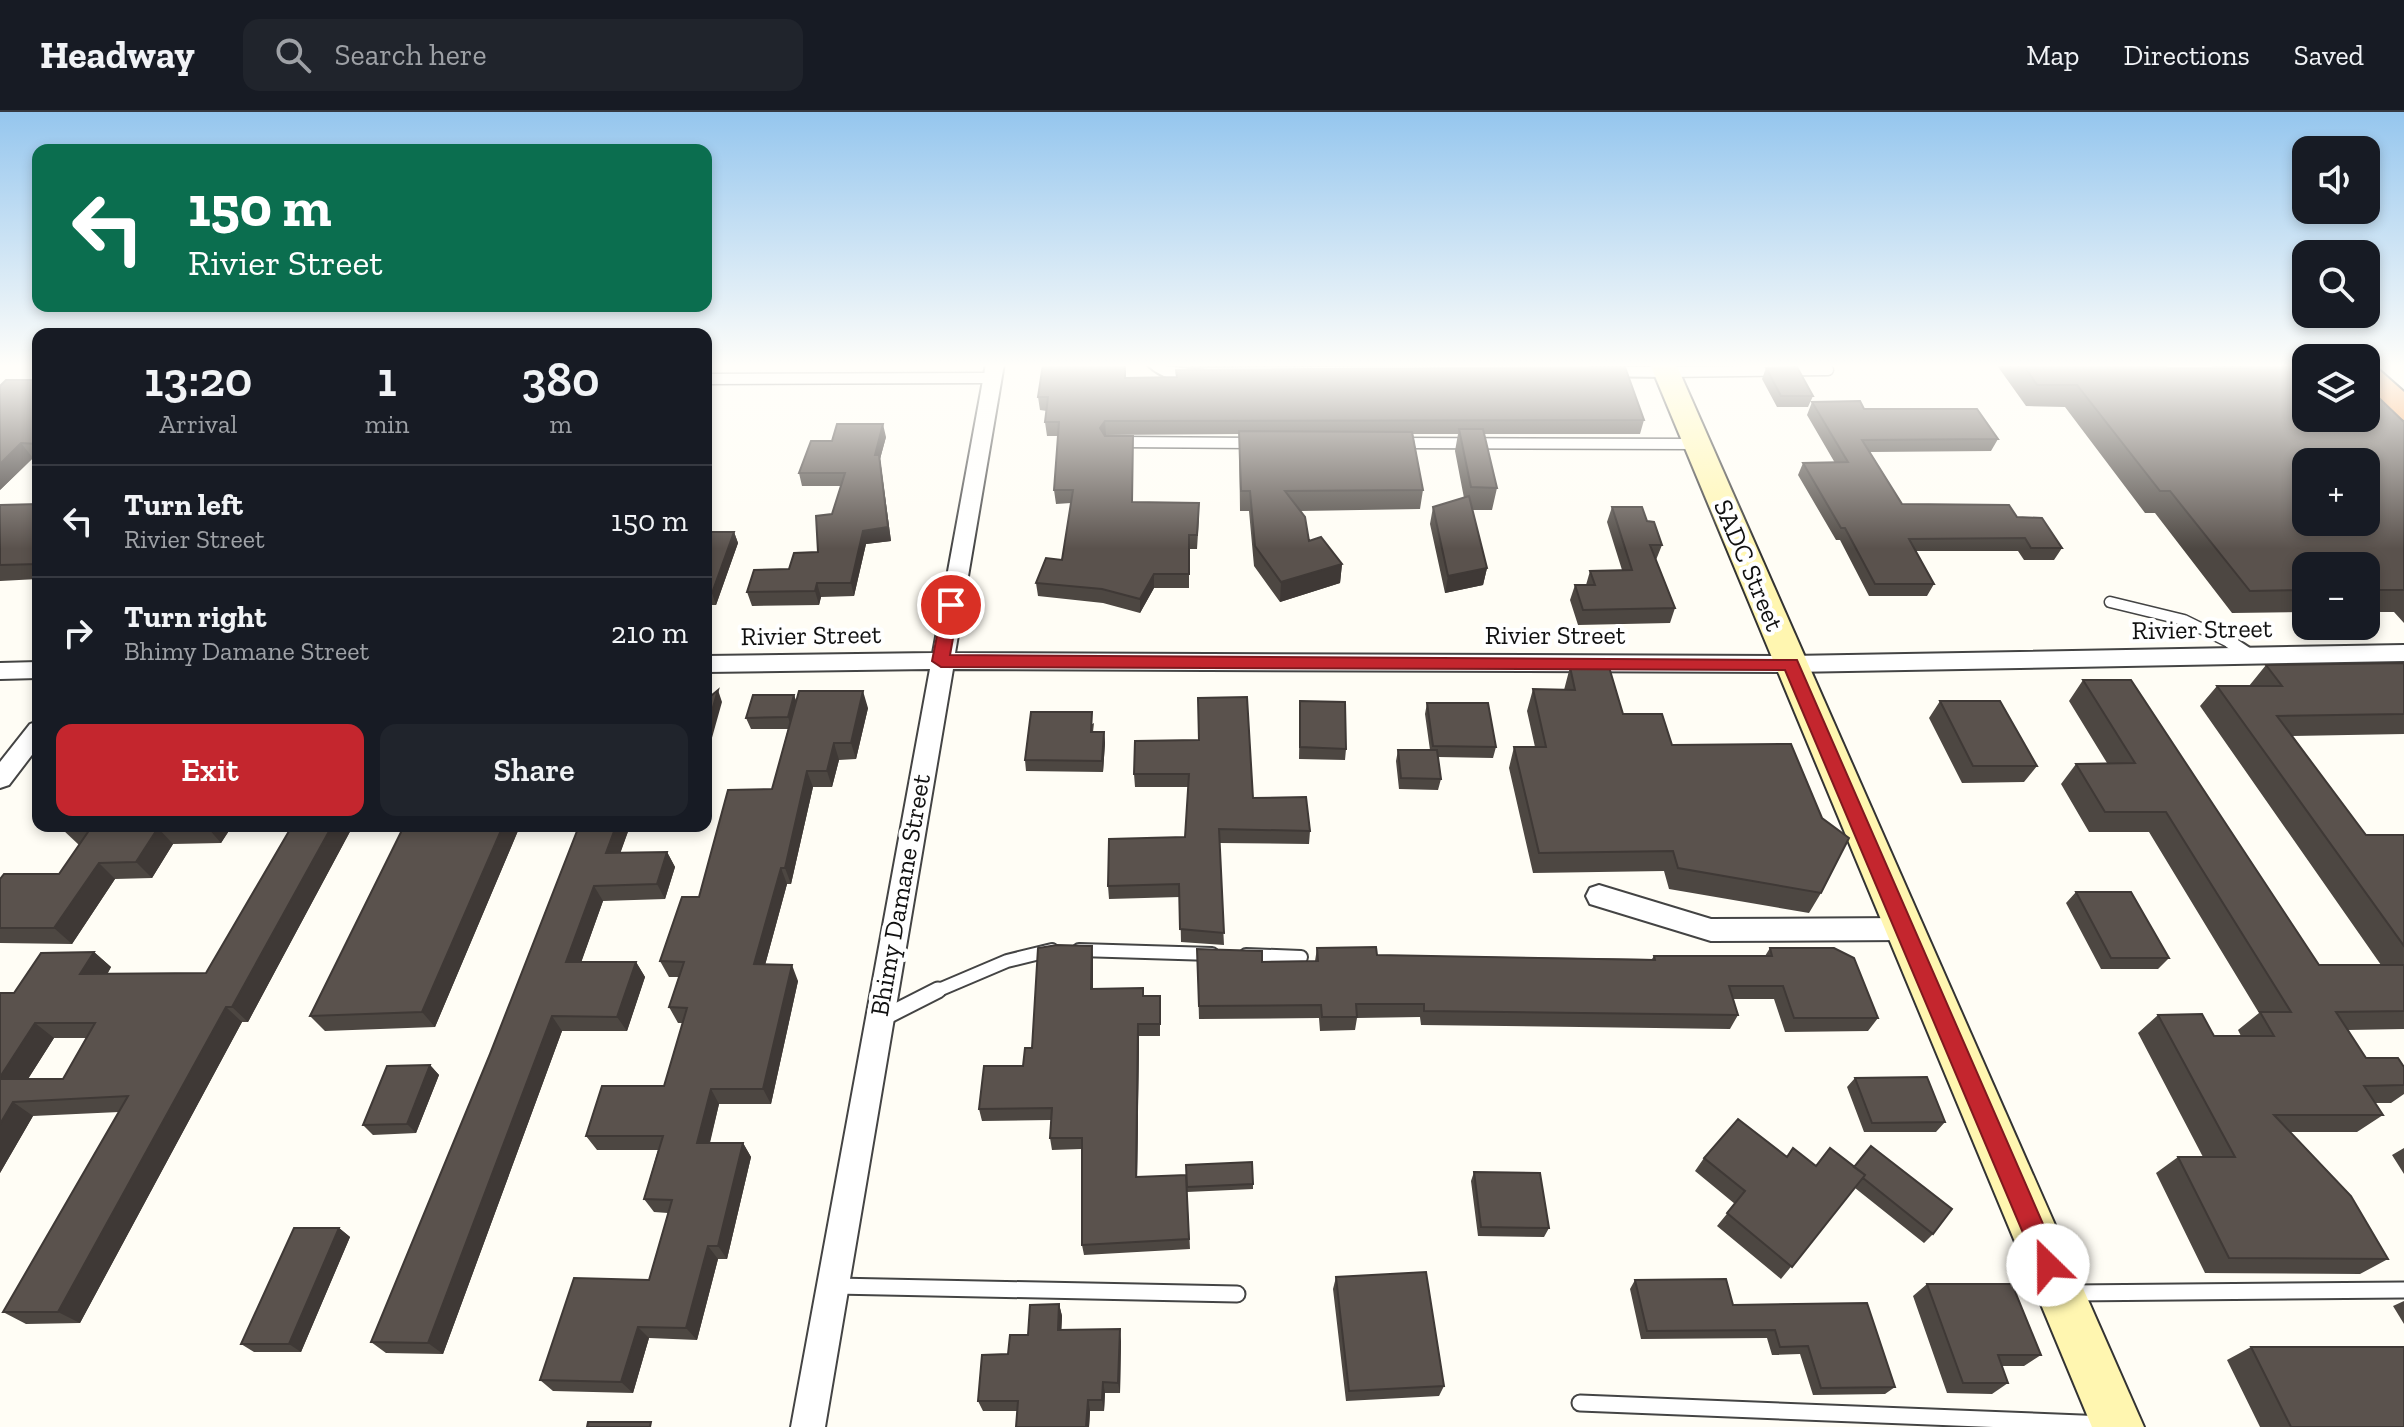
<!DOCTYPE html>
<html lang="en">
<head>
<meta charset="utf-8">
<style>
	body { margin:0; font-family:"Zilla Slab",serif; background:#20242c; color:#f1f3f6; height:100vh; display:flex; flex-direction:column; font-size:30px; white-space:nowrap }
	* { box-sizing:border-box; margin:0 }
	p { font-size:26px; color:#9ea1a6 }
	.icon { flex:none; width:44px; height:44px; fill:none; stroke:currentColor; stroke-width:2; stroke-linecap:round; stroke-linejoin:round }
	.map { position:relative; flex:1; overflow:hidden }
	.details { position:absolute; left:32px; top:216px; width:680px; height:504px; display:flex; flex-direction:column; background:#171b24; border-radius:16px; box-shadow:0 4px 12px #0003 }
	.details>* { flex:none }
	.top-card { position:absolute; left:32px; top:32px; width:680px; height:168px; border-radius:16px; box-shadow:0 4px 12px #0003; background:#0b6e4f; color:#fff; overflow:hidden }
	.fabs { position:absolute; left:2292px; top:24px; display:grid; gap:16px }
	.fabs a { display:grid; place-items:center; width:88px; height:88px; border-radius:16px; background:#171b24; box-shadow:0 4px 12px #0003; font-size:40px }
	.pin { position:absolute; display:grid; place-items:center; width:68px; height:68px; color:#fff; margin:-34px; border:4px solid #fff; border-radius:50%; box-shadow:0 2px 8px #0007 }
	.me { position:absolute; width:88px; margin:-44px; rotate:337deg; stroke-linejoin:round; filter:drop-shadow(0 0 6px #0008) }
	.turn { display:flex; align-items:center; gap:28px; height:168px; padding:0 24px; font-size:36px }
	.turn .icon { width:104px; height:104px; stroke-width:2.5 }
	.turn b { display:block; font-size:56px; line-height:68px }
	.eta { display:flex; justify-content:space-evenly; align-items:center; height:136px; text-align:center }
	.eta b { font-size:48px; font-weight:600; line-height:56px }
	.action { display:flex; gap:16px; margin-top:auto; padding:16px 24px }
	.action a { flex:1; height:92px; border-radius:16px; background:#c4262e; color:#fff; font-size:32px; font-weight:600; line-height:92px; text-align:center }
	.action a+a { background:#20242c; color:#f1f3f6 }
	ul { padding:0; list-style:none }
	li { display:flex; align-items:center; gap:24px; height:112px; padding:0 24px; border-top:2px solid #363941 }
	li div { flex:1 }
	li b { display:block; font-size:30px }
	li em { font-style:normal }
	header { display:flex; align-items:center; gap:48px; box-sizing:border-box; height:112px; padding:0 40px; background:#171b24; border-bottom:2px solid #363941 }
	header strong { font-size:38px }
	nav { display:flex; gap:44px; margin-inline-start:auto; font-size:28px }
	.search { width:560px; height:72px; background:#20242c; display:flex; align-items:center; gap:20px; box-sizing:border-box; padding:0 28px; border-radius:16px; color:#9ea1a6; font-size:30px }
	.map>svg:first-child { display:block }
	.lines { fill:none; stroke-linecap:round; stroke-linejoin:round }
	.lane-far2-casing { stroke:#444; stroke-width:13 }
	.lane-far1-casing { stroke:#444; stroke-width:16 }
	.lane-casing { stroke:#444; stroke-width:19 }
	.street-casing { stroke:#444; stroke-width:4 }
	.secondary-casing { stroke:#333; stroke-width:4 }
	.highway-casing { stroke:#222; stroke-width:4 }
	.lane-far2 { stroke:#fff; stroke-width:10 }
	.lane-far1 { stroke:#fff; stroke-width:12 }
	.lane { stroke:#fff; stroke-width:15 }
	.street { fill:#fff; fill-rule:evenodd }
	.secondary { fill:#fff6b0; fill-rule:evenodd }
	.highway { fill:#f5a25d; fill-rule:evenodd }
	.wall { fill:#4d4742; fill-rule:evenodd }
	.shaded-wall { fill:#3f3936 }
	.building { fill:#5a524d; stroke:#3f3936; stroke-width:2; fill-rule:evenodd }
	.route { fill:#c4262e; stroke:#7f191e; stroke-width:2 }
	.labels { text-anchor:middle; stroke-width:8; stroke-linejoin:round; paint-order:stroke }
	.street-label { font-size:26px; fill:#111; stroke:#fff }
</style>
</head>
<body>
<header>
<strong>Headway</strong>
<div class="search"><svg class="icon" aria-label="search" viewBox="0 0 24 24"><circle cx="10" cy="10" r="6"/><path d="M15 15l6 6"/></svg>Search here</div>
<nav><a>Map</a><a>Directions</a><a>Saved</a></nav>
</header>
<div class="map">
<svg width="2404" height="1315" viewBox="0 0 2404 1315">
	<rect width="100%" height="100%" fill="#fffdf5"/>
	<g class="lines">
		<g class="lane-far2-casing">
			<path id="lane-far2" d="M1666,260L1828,258
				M706,267L993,266
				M1120,330L1254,331
				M1400,331L1697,332
				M2110,490L2184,508L2233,532"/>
		</g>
		<g class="lane-far1-casing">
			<path id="lane-far1" d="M2230,530L2251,544
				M1079,838L1212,842
				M1246,843L1301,845
				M934,880L1007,849L1052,838"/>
		</g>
		<g class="lane-casing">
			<path id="lane" d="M881,907L938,878
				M835,1174L1237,1182
				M2071,1181L2404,1178
				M1580,1291L2106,1312"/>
		</g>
		<g class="street-casing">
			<path id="street" d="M986,252H1004L955,541L1791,544L2404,533V549L1791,560L953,557L825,1315H791L930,557L706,560V544L933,541Z
				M1147,252L1208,259L1217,264C1200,278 1160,268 1147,252Z
				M1596,255H1666L1675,260L1666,265L1590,264L1587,260L1590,256Z
				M38,550V566L0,567V551Z
				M38,609V635L9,673L0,676V650L30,612Z
				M1599,773L1711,807L1905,806L1914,809L1918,817L1914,825L1905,828L1711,829L1590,792L1586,784L1590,776Z"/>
		</g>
		<g class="secondary-casing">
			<path id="secondary" d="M1650,252H1676L2144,1315H2092Z"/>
		</g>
		<g class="highway-casing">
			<path id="highway" d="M2366,254L2378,257L2404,280V308L2392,305L2366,281Z"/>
		</g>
		<use href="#lane-far2" class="lane-far2"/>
		<use href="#lane-far1" class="lane-far1"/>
		<use href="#lane" class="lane"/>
		<use href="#street" class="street"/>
		<use href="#secondary" class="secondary"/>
		<use href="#highway" class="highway"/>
	</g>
	<path class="wall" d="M862,252H929V254H863Z
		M1190,252H1443L1441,254L1197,256L1190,255Z
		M1535,252H1611L1535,253Z
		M1996,252H2164L2167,256H2214L2211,252H2306L2379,286L2404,310V511L2394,500H2366V454H2306V500L2232,501L2155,401H2145L2065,295L2026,294Z
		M1766,256L1813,284L1808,295H1777L1762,267Z
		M1126,266L1644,308L1640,322H1484L1497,376L1492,398H1472L1487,456L1483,473L1445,481L1430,412L1433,395L1464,386L1455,339L1458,322H1413L1423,378L1420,397L1300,399L1309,429L1342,452L1340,471L1280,490L1254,454L1249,399H1240L1239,322L1106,323L1133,324V390L1199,405L1197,437H1189V476H1154L1140,501L1103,491L1038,484L1036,471L1062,448L1071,391L1056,392L1054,378L1058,324H1047L1045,310L1047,299L1040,298L1038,285Z
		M38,268V346H33L0,378Z
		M1812,290L1864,297L1998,327L1991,339L1870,340L1902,392L2017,405L2062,436L2054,448H2024L2018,439H1916L1934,472L1927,484H1869L1840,428H1836L1798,363L1803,351H1835L1807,303Z
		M886,325L880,347L891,429L866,432L854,484L821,485L819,493L752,494L747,480L818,440L832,402L841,374H802L799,361Z
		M38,392V467L0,469V393Z
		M1612,395L1647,409L1662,433L1656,448L1675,496L1670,511L1578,513L1570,488L1575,473H1586L1590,459L1622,458L1607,410Z
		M706,420H734L738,431L716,493H706Z
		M2404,551V622L2292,624L2366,723H2404V917L2347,918L2366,946L2404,955V982L2391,991H2375L2383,1003L2357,1020H2290L2388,1147L2360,1162L2205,1161L2156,1061L2178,1045H2203L2138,921L2158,903L2214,924H2241L2238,918L2259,901L2149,720H2089L2061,672L2076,652L2107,651L2069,589L2083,568L2319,853H2381L2200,594L2217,574H2249L2266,553Z
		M1570,555L1623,602L1672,633L1821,781L1809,801L1669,777L1664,759L1533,761L1509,656L1514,635H1535L1527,599L1533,577L1564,578Z
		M794,583L796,589L868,596L856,647L839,648L832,675H813L791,772H787L765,853L798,869L771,992H719L710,1031H743L751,1045L727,1147H718L697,1228L649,1226L633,1281L553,1279L540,1268L649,1168L668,1101L654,1100L644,1087L658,1038H597L586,1024L664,974L683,911H678L669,895L679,865H669L660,849L699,785L772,677L788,617H751L746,606Z
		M1300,589L1346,637L1345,648L1299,647Z
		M1940,589L2037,654L2024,670L1962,671L1929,606Z
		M1427,591L1496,635L1493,646L1438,645L1441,667L1438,678L1399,677L1396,649L1398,638H1430L1425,602Z
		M1094,611L1093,620H1104L1105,631L1103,660L1026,659L1025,648Z
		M1199,628L1253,686L1310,719L1309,732L1219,731L1224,833L1181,830L1180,785L1109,787L1108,774L1185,725L1188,675H1135L1134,662Z
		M232,714L221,731L173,732L152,766L115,767L72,832L0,831V767L59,762L79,733L62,717Z
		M292,714H353L248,910H242L80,1211L26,1212L3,1200L119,1000L33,1004L0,1061L14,881L94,840L111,855L108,861H206ZM54,926H86L63,967H28Z
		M404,714H520L435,915L325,919L310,904Z
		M579,714H630L620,741L667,740L675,755L665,787L603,789L581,850H636L645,865L627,919H562L443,1242L386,1241L371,1230L490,942Z
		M2076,780L2169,846L2158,857H2101L2066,791Z
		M1092,834L1093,847V877L1144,884H1160V924H1139L1137,1065L1253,1072V1077L1187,1080L1190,1137L1084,1143L1082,1133V1037L1052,1038L1050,1026L1051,1008L982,1009L979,997L1023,954L1032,936Z
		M1317,836L1377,843L1652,847L1654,844H1765L1770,836L1878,906L1868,919L1785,920L1774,887H1733L1738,903L1730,917L1421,913L1420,905L1357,906L1355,918L1320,919L1319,906L1199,907L1197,837L1262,850L1315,849Z
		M430,953L439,963L416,1021L373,1023L363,1013Z
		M1855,966L1945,1010L1936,1020H1864L1847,975Z
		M1830,1036L1933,1122L1924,1131L1855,1076L1781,1167L1717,1114L1735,1092L1695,1059L1704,1046L1787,1045L1816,1054Z
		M2404,1036V1062L2392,1043Z
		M1474,1060L1549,1116L1544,1125L1478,1124L1471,1069Z
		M339,1116L350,1125L301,1240H254L241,1232Z
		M1336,1165L1444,1274L1439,1284L1346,1289L1333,1177Z
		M1635,1168L1733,1193L1895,1275L1885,1282L1813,1283L1800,1242L1772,1243L1767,1226L1641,1227L1630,1177Z
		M1927,1172L2041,1243L2024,1254H2002L2008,1271L1992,1282L1947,1281L1913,1184Z
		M2404,1189V1212L2393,1194Z
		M1059,1192L1062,1204L1061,1218L1121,1229L1120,1281H1105L1104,1299H1090L1089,1315H1016L1017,1299H983L978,1289L1028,1223Z
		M2251,1235L2404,1315H2260L2227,1248Z"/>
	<path class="shaded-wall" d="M1105,309L1106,323L1101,329L1100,316Z
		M883,312L886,325L880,347L891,429L866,432L854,484L851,471L875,343Z
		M21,331L33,346L0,378V352Z
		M734,420L738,431L716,493L712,481Z
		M1342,452L1340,471L1280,490L1281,470Z
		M1487,456L1483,473L1445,481L1448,464Z
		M1154,462V476L1140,501V487Z
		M817,471L821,485L819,493L815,479Z
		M718,578L722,590L708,640L706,641V619Z
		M863,579L868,596L856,647L851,631Z
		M794,583L798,594L792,617L788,605Z
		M1104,620L1105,631L1103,660L1102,649Z
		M834,631L839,648L832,675L827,659Z
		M807,659L813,675L791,772L785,756Z
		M207,714H232L221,731L207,715Z
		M332,714H353L248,910L232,895Z
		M503,714H520L435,915L422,900Z
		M616,714H630L615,756L606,741Z
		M158,716L173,732L152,766L136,750Z
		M667,740L675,755L665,787L657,772Z
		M99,751L115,767L72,832L54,816Z
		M781,756L787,772L761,868L754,852Z
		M594,774L603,789L576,865L566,850Z
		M1092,834L1093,847V890L1091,877Z
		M94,840L111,855L98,876L80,862Z
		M636,850L645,865L627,919L617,905Z
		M792,853L798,869L771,992L763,977Z
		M226,895L242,910L80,1211L58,1200Z
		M552,904L562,919L443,1242L428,1231Z
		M35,911L54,926L19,981L0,968V965Z
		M1138,912L1139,924L1137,1076L1136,1065Z
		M430,953L439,963L416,1021L407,1012Z
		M711,977L719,992L706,1045L697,1031Z
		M13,990L33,1004L0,1061V1012Z
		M743,1031L751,1045L727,1147L718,1134Z
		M339,1116L350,1125L301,1240L289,1232Z
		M708,1134L718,1147L697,1228L686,1216Z
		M1059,1192L1062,1204L1061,1230L1058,1218Z
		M638,1215L649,1226L633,1281L621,1270Z
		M1120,1217L1121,1229L1120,1281L1118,1271Z
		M1103,1270L1105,1281L1104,1299L1102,1288Z
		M1088,1288L1090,1299L1089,1315H1086Z"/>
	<path class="building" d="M1043,252H1125V266L1177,265L1176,258L1625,255L1644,308L1105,309L1100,316L1105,324H1133L1132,390L1199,391L1197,423H1189V462H1154L1140,487L1102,477L1036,471L1046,446L1062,448L1073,378H1054L1059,310H1045L1048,285H1038Z
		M2023,252H2164L2167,256H2248L2245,252H2306V306H2366V261L2378,273L2379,286L2404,310V478H2366V454H2306V478L2250,479L2170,379H2160L2077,273H2037ZM2306,350H2366V410H2306Z
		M1797,255L1813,284H1781L1766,256Z
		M6,268H38V332L21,331L0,352V274Z
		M1860,289L1864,297H1977L1998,327L1862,328L1902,392L2009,393L2017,405L2042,406L2062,436H2031L2025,426L1909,427L1934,472H1875L1845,416H1841L1803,351L1848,350L1812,290Z
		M837,312H883L875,343H879L888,415L863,419L851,471H817L815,479L747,480L754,458L789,457L794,441L818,440L816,404L832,402L845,361H799L811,329H832Z
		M1459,317H1483L1497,376L1471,375Z
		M1239,319L1412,320L1423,378L1285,379L1305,405L1309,429L1321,425L1342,452L1281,470L1255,434L1250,379H1241Z
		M1469,384L1487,456L1448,464L1433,395Z
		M38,392V452L0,453V393Z
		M1612,395H1642L1647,409L1654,410L1662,433H1650L1675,496L1583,498L1575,473H1595L1590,459L1632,458Z
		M706,420H734L712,481H706Z
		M2404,551V602L2277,604L2366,723H2404V834L2217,574H2282L2266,553Z
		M1570,555H1609L1623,602H1662L1672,633L1791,632L1822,706L1849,726L1821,781L1678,756L1673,739L1539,741L1514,635H1546L1533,577L1575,578Z
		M2083,568H2131L2319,853H2404V899L2336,900L2366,946H2398L2404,955V973L2364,974L2383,1003H2274L2351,1084L2388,1147L2229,1146L2178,1045H2235L2158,903L2202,902L2214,924H2274L2260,900H2291L2166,700H2105L2076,652L2135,651Z
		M718,578L706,619V588Z
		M799,579H863L851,631H834L827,659H807L785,756H781L754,852L792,853L763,977H711L697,1031H743L718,1134H708L686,1216L638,1215L621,1270L540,1268L574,1166L649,1168L672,1088L644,1087L663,1024H586L602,974H664L687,896L669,895L684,850L660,849L682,785H699L728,678L772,677Z
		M753,583H794L788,605L746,606Z
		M1247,585L1253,686L1306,685L1310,719L1219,717L1224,821L1180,817L1179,772L1108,774L1109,727L1185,725L1189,662H1134L1135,629L1199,628L1198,586Z
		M1300,589L1345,590L1346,637L1300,635Z
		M1940,589H2000L2037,654H1973Z
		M1427,591H1488L1496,635L1433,634Z
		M1031,600H1092L1091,620H1104L1102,649L1025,648Z
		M1398,638H1437L1441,667L1401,666Z
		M64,714H207V715L158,716L136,750L99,751L54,816H0V767L4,762H59L90,717H62Z
		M292,714H332L232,895H226L58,1200H3L128,984L13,990L0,1012V967H63L95,911H35L0,965V881H14L41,841L94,840L80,862L206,861Z
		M404,714H503L422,900L310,904Z
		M579,714H616L606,741L667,740L657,772L594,774L566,850H636L617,905L552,904L428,1231L371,1230L490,942Z
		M2076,780H2131L2169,846H2111Z
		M1057,833L1092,834L1091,877L1143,876V884H1160V912H1138L1136,1065L1186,1063L1189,1127L1082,1133V1026H1050L1052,996L979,997L984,954H1023L1025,936H1032L1038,836Z
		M1376,835L1377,843L1655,848L1654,844H1772L1770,836H1834L1854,846L1878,906H1794L1783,874H1729L1738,903L1424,899V892H1356L1357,905H1322L1321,893L1199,894L1197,837L1262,839V850L1318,849L1317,836Z
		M430,953L407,1012L363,1013L387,954Z
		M1927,965L1945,1010L1872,1011L1855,966Z
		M1738,1007L1787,1045L1793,1036L1816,1054L1830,1036L1865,1063L1792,1155L1727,1101L1745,1079L1704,1046Z
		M1871,1034L1952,1097L1933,1122L1863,1066L1865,1063L1854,1055Z
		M1252,1050L1253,1072L1187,1075L1186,1053Z
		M1474,1060L1540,1061L1549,1116L1481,1115Z
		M294,1116H339L289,1232H241Z
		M1426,1160L1444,1274L1349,1279L1336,1165Z
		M1726,1167L1733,1193L1867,1191L1895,1275L1821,1276L1808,1234L1780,1235L1775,1218L1647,1219L1635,1168Z
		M1927,1172H2012L2041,1243H1998L2008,1271H1963Z
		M1059,1192L1058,1218L1120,1217L1118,1271L1103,1270L1102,1288H1088L1086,1315H1016L1018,1289H978L982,1243L1008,1242L1010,1223H1028L1030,1193Z
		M2251,1235H2404V1315H2291Z
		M588,1310H651L650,1315H587Z"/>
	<linearGradient id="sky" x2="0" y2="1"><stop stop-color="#95c6ee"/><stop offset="0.58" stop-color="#fffefa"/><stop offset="1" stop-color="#fffefa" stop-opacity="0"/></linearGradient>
	<rect width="2404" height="437" fill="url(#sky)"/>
	<path class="route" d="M951,487L959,493L950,543L1797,548L2057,1144L2060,1153L2057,1161L2048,1165L2040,1161L1785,558L941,555L932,549L943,493Z"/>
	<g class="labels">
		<g class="street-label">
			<text transform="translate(1749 453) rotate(67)" y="9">SADC Street</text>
			<text transform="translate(2202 517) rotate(-1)" y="9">Rivier Street</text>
			<text transform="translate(811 523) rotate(-1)" y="9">Rivier Street</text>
			<text x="1555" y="532">Rivier Street</text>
			<text transform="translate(900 783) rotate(-80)" y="9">Bhimy Damane Street</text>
		</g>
	</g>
</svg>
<div class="fabs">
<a><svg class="icon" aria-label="sound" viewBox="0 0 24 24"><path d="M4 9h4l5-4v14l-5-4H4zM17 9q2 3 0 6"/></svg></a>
<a><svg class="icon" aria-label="search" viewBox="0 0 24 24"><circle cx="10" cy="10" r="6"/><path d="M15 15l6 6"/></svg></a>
<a><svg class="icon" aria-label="layers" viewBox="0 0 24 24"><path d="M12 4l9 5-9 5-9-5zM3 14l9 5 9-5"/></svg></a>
<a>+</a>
<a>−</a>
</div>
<div class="pin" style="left:951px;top:493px;background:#d93025"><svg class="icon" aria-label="arrive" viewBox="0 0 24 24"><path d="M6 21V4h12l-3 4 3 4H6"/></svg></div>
<svg class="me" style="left:2048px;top:1153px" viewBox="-20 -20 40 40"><circle r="19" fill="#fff"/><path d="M0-13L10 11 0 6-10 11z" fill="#c4262e"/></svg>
<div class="top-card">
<div class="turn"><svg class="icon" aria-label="left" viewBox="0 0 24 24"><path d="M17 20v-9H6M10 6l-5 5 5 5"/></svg><div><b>150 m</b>Rivier Street</div></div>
</div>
<section class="details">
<div class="eta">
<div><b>13:20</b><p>Arrival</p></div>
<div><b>1</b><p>min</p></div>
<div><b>380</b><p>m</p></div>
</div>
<ul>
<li><svg class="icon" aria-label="left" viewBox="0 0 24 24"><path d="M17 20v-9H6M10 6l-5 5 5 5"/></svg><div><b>Turn left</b><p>Rivier Street</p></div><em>150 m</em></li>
<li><svg class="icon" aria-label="right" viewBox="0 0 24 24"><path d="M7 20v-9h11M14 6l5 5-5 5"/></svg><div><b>Turn right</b><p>Bhimy Damane Street</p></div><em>210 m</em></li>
</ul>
<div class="action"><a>Exit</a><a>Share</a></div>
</section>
</div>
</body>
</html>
